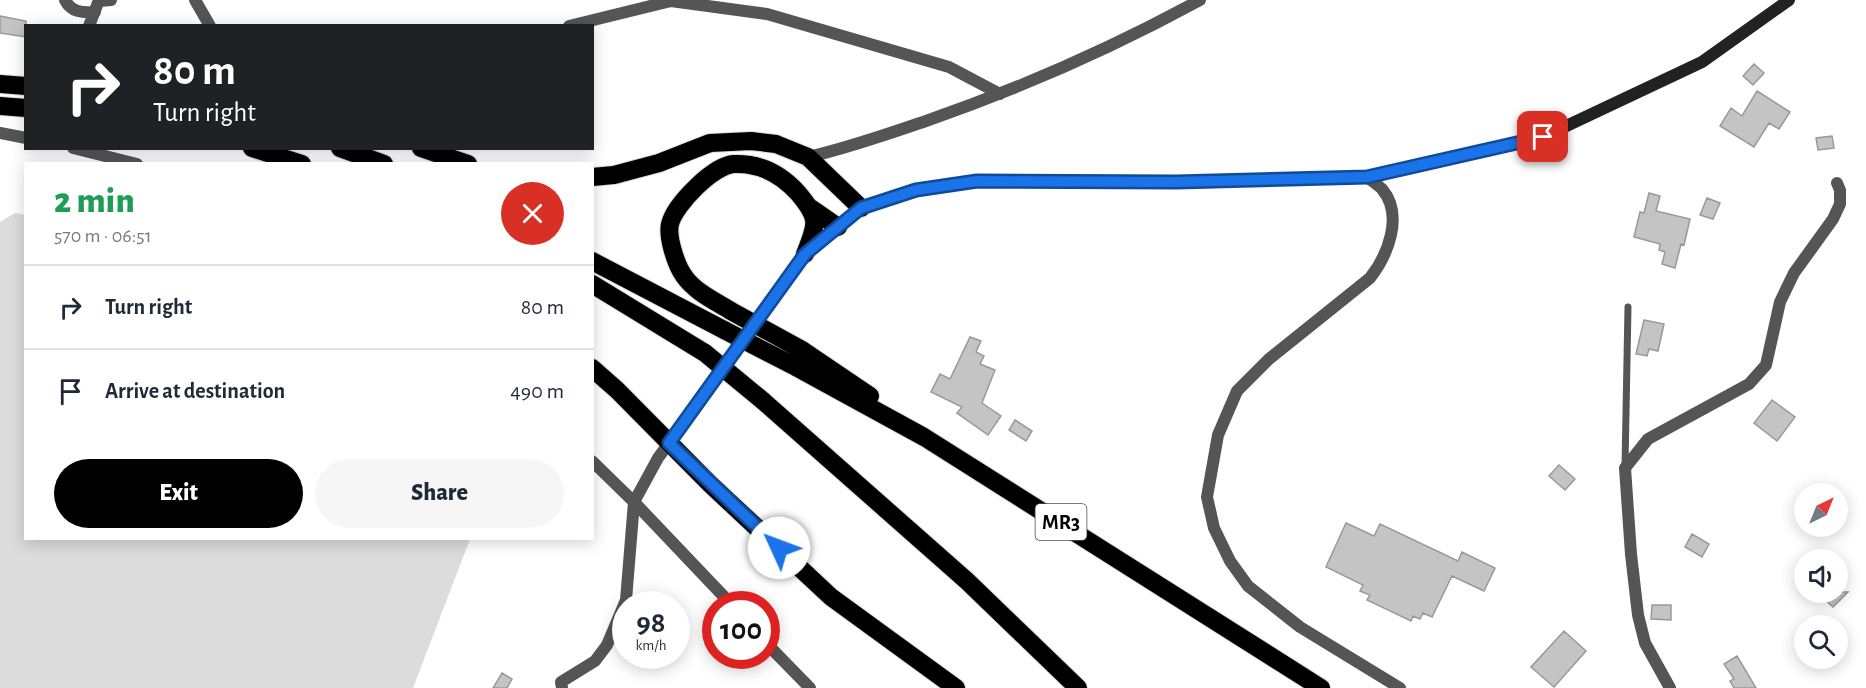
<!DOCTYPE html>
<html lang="en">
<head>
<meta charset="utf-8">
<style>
	body { margin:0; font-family:"Alegreya Sans",sans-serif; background:#f6f6f7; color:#1f2937; height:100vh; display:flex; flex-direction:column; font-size:22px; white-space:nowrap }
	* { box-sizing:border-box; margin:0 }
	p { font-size:20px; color:#747a83 }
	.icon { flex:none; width:33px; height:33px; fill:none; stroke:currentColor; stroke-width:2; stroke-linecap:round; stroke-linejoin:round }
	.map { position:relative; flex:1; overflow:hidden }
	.sheet { position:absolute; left:24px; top:162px; width:570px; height:378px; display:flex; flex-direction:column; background:#fff; border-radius:0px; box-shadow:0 3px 15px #0003 }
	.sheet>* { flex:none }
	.banner { position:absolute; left:24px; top:24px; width:570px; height:126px; border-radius:0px; box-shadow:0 3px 15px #0003; background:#202124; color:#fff; overflow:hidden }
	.needle { width:39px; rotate:43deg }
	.fabs { position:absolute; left:1794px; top:483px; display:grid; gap:12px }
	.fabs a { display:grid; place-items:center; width:54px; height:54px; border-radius:50%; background:#fff; box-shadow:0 3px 15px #0003; font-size:30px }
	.speed { position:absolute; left:612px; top:591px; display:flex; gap:12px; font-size:30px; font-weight:700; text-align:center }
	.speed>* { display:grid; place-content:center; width:78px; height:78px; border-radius:50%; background:#fff; box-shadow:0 3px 15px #0003; line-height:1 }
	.speed small { font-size:15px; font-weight:400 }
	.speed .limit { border:9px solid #d22; background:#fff; color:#111 }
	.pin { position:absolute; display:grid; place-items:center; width:51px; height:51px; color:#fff; margin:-26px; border-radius:12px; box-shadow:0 3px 9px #0006 }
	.me { position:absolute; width:66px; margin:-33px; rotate:313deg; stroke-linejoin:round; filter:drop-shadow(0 0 4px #0008) }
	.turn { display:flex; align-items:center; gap:21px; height:126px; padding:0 30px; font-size:27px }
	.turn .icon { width:78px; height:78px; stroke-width:2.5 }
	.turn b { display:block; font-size:42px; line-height:51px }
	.round { display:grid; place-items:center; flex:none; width:63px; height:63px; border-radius:32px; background:#f6f6f7 }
	.overview { display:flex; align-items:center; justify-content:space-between; height:102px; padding:0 30px }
	h1 { font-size:36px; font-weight:800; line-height:45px; color:#1e9e55 }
	.action { display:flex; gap:12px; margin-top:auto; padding:12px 30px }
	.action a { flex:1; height:69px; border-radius:36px; background:#000; color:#fff; font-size:24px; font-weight:800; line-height:69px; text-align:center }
	.action a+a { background:#f6f6f7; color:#1f2937 }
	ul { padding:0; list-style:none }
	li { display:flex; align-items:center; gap:18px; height:84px; padding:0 30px; border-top:2px solid #e0e1e3 }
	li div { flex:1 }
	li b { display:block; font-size:22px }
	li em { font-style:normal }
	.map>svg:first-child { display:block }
	.green { fill:#dcdcdc }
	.building { fill:#c4c4c4; stroke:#999; stroke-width:1.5 }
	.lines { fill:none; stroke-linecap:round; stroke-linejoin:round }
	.motorway-casing { stroke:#dbdbdb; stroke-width:20 }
	.service { stroke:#555; stroke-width:7 }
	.minor { stroke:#555; stroke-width:12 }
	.tertiary { stroke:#555; stroke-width:12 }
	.secondary { stroke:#222; stroke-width:12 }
	.motorway { stroke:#000; stroke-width:18 }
	.motorway-bridge-casing { stroke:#dbdbdb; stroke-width:20; stroke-linecap:butt }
	.motorway-bridge { stroke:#000; stroke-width:18 }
	.route-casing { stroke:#114b97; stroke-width:15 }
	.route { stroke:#1a73e8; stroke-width:10 }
	.labels { text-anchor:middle; stroke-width:4.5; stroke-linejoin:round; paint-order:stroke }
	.shield { fill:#fff; stroke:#4c4c4c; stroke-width:1.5 }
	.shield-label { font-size:21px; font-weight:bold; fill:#000 }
</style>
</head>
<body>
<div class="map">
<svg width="1866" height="688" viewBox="0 0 1866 688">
	<rect width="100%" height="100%" fill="#fff"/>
	<path class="green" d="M15,213L26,215V538L470,539L413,688H0V222Z"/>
	<path class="building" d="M0,16L26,21V37L0,33Z
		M1754,64L1764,73L1753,85L1743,76Z
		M1757,91L1790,112L1779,129L1769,123L1754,147L1720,126L1731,108L1742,116Z
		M1832,136L1834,148L1818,150L1816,138Z
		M1649,193L1660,196L1656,211L1690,219L1684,245L1681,244L1675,268L1662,264L1665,252L1659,250L1660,244L1634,237L1640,212L1644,213Z
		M1707,198L1720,203L1713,219L1700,215Z
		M1644,320L1664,324L1658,351L1649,349L1647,356L1636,354Z
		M970,337L981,341L976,352L984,356L980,364L995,370L982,403L1001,416L988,435L957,413L962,407L931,392L940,374L950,379Z
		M1772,400L1795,417L1777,441L1754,423Z
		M1015,420L1032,431L1026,441L1009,430Z
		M1559,465L1575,479L1565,490L1549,476Z
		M1346,523L1374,536L1380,524L1458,561L1462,552L1495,568L1484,591L1452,576L1432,617L1423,613L1420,619L1413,616L1411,621L1367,600L1370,595L1360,591L1363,585L1326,567Z
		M1692,534L1709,544L1702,557L1685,547Z
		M1829,592H1848L1833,607L1823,598Z
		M1652,605H1671V620L1651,619Z
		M1564,631L1586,651L1554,687L1531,667Z
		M1737,656L1756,688H1734L1730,681L1734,679L1724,664Z
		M502,673L512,679L507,688H493Z"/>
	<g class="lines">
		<g class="motorway-casing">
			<path id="motorway" d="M0,84L26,86
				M0,106L26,108
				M252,148L302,164
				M340,148L384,164
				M421,148L468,164
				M592,177L614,175L659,163L710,143L751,141L776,144L808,157L861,208
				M809,207L838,227
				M592,261L726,331
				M592,284L705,353
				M731,311C715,301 695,292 684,276C676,265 667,237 670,224C675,204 714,165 734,164C760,163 781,174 798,193C820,219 817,224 805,254
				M802,350L870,396
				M796,367L924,437L1321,688
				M592,368L617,390L710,484L831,597L956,688
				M762,400L967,581L1078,688"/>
		</g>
		<path class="service" d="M1625,466L1628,307"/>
		<path class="minor" d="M65,0C71,12 82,13 95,12
			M195,0L210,26
			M99,1L111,0
			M89,26L99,0
			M569,26L671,1L767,14L949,67L1000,94
			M808,157C848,148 887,134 926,121C1021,88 1112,48 1200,0
			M1367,177C1372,181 1378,185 1382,189C1404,215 1388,255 1370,278L1269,359L1237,391L1218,435L1207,497L1214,528L1230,561L1248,586L1300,627L1400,688
			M634,502L731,604
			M766,643L810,688
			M562,688L561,682L595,661L607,645L626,600L634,502
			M1670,688L1645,643L1638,615L1631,554L1625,468L1648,439L1749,384L1766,365L1780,302L1794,273L1833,219L1840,204V190L1837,183"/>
		<path class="tertiary" d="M0,133L26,138
			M73,148L137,164
			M592,461L634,502L658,458L669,443"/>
		<path class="secondary" d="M669,443L805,254L861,208L916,190L977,181L1176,182L1367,177L1543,137L1702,62L1789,0"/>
		<use href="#motorway" class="motorway"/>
		<g class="motorway-bridge-casing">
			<path id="motorway-bridge" d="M731,311L802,350
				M726,331L796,367
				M705,353L762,400"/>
		</g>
		<use href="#motorway-bridge" class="motorway-bridge"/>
	</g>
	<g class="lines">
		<g class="route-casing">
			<path id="route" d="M779,548L669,443L805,254L861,208L916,190L977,181L1176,182L1367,177L1543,137"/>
		</g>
		<use href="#route" class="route"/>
	</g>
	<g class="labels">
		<rect class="shield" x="1035.5" y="504" width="51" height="36" rx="4.5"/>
		<g class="shield-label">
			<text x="1061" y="529">MR3</text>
		</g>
	</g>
</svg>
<div class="fabs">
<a><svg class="needle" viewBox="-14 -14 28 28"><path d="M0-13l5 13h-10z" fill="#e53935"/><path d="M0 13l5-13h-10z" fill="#747a83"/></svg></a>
<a><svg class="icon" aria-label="sound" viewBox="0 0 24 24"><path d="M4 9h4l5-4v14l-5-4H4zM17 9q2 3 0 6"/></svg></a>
<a><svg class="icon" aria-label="search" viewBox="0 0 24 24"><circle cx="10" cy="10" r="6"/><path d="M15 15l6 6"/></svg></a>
</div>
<div class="speed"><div>98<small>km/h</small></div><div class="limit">100</div></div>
<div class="pin" style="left:1543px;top:137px;background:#d93025"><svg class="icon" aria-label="arrive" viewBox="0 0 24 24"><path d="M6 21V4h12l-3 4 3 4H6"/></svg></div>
<svg class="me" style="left:779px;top:548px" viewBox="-20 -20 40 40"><circle r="19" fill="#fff"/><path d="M0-13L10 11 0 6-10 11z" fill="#1a73e8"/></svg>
<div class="banner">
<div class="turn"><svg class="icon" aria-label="right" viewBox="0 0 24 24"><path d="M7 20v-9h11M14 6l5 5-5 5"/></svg><div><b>80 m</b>Turn right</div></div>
</div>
<section class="sheet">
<div class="overview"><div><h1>2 min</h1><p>570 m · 06:51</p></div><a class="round" style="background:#d93025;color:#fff"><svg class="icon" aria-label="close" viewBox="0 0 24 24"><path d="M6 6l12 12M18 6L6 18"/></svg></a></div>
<ul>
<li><svg class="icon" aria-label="right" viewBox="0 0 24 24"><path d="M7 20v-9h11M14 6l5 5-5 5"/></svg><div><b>Turn right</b></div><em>80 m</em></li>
<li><svg class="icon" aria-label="arrive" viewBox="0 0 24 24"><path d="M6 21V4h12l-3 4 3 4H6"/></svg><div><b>Arrive at destination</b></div><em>490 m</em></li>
</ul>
<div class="action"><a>Exit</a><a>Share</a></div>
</section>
</div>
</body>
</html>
